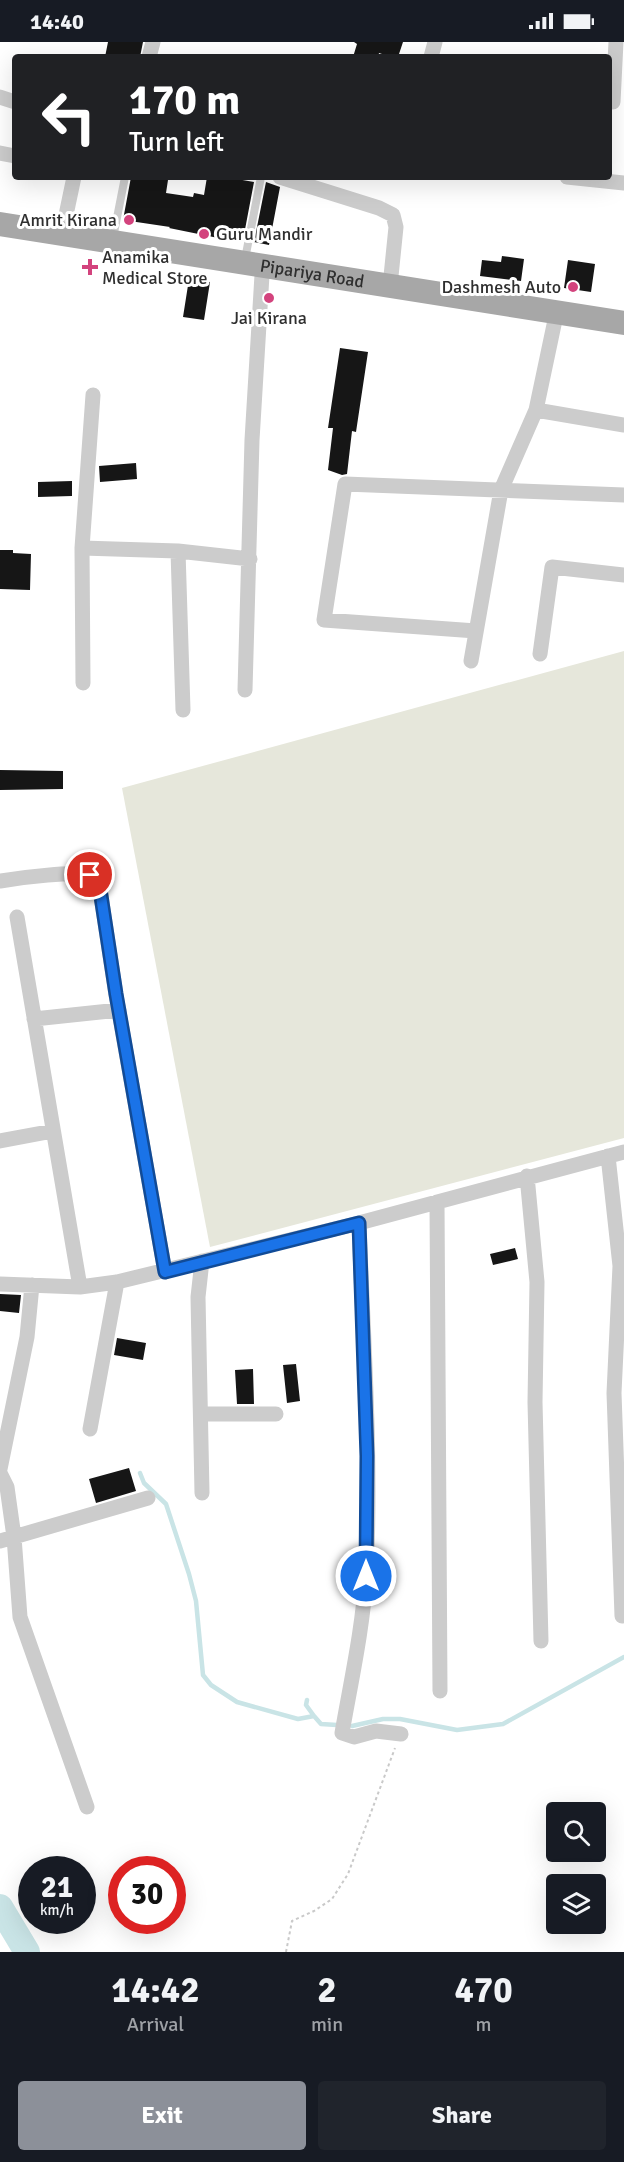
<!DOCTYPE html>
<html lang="en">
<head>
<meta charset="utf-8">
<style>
	body { margin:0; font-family:Signika,sans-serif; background:#20242c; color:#f1f3f6; height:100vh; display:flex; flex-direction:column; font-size:22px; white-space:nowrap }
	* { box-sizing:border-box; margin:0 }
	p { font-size:20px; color:#9ea1a6 }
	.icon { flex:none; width:33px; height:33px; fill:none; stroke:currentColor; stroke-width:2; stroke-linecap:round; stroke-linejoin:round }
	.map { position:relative; height:1910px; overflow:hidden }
	.drawer { display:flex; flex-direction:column; background:#171b24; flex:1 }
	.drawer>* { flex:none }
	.hud { position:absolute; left:12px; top:12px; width:600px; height:126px; border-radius:6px; box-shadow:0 6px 24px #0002; background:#202124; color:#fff; overflow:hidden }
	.tools { position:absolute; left:546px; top:1760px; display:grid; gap:12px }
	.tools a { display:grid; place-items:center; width:60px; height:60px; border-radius:6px; background:#171b24; box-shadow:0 6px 24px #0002; font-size:30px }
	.speed { position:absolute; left:18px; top:1814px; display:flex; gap:12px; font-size:30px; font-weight:700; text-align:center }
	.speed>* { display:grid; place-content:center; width:78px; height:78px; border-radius:50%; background:#171b24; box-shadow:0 6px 24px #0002; line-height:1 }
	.speed small { font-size:15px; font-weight:400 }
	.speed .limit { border:9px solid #d22; background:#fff; color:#111 }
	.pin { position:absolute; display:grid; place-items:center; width:51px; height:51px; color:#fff; margin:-26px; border:3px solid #fff; border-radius:50%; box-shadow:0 2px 6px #0007 }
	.me { position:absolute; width:66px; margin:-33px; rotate:0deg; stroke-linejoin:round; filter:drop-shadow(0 0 4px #0008) }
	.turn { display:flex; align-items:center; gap:21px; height:126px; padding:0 18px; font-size:27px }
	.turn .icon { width:78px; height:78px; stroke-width:2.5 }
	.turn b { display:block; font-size:42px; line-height:51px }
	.eta { display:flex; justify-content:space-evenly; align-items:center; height:102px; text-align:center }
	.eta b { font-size:36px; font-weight:800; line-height:42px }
	.action { display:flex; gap:12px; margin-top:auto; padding:12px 18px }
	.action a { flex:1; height:69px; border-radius:6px; background:#8c9099; color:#fff; font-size:24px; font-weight:800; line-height:69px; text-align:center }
	.action a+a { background:#20242c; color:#f1f3f6 }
	.status { display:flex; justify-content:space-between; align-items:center; height:42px; padding:0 30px; background:#171b24; direction:ltr }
	.status svg { height:16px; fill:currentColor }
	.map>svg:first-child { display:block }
	.green { fill:#e6e7db }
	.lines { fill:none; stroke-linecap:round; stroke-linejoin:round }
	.stream { stroke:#c9e4e6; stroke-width:4.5 }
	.river { stroke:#c9e4e6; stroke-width:26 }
	.building { fill:#161616 }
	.path { stroke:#c9c9c9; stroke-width:2; stroke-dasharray:3 3; stroke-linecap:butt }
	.service { stroke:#ccc; stroke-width:8 }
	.minor { stroke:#ccc; stroke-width:15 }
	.primary { stroke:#a7a7a7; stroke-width:24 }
	.route-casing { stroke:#114b97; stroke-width:15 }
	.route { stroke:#1a73e8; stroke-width:10 }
	.poi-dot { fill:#d3437d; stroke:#fff; stroke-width:2 }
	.labels { text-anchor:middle; stroke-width:6; stroke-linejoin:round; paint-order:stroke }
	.poi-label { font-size:18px; fill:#2f2f2f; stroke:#fff; text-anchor:end }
	.street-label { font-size:18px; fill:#2f2f2f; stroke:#fff }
</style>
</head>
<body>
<div class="status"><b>14:40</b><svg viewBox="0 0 49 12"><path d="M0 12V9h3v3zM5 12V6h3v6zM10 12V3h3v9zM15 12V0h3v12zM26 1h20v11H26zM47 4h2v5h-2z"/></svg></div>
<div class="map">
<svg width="624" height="1910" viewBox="0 0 624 1910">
	<rect width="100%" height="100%" fill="#fff"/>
	<path class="green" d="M624,609V1096L210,1205L122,746Z"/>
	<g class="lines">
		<path class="stream" d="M140,1431L144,1441L166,1462L189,1532L196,1559L203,1633L211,1643L237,1660L298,1677L314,1674L321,1682L337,1683
			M307,1658L306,1663L314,1674
			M352,1684L383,1677H400L457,1688L503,1682L624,1615"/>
		<path class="river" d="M0,1865L27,1910"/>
	</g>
	<path class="building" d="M108,0H143L140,15H105Z
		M354,0H403L398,15H391L379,11L378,15H353L357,2Z
		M131,135L168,138L166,151L193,155L194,151L204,153L207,135H225L254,140L243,198H228L169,186L170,185L123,178Z
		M266,140L280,145L269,203L254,200Z
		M502,214L524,217L521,239L480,234L482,218L501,220Z
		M568,218L595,222L591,250L564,246Z
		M189,237L210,240L204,278L183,275Z
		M340,306L368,310L356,390L352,389L347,432L342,433L328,428L333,386H328Z
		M136,421L137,437L100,440L99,424Z
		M72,439V454L38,455V440Z
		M0,508H13V511L31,512L30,548L0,547Z
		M0,728L63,729V747L0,748Z
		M515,1206L518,1217L493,1223L490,1212Z
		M0,1252L21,1253L19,1271L0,1269Z
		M117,1296L146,1301L143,1318L114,1313Z
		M296,1322L300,1359L287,1361L283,1323Z
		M253,1327L254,1362H237L235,1328Z
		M129,1426L136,1449L96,1461L89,1437Z"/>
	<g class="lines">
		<path class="path" d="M286,1910L292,1879L314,1869L332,1857L348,1832L395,1706"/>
		<path class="service" d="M113,196L125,135
			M245,217L261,135"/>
		<path class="minor" d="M149,15L153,0
			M431,15L435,0
			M0,55L15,60
			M613,60L616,0
			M0,111L15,114
			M280,135L379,166L393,173L396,185L390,244
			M567,135L624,141
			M62,192L74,135
			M536,368L624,383
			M82,506L178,509L250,517
			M178,509L183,668
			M476,589L324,578L345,442L624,453
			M540,612L552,525L624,533
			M471,619L501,448L536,368L555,278
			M83,641L82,506L93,353
			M245,648L252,398L262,233
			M0,839C18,836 78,828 92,834C97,836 96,837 99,841L116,953L165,1230
			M17,875L80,1245
			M34,977L119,968
			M0,1099L53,1089
			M608,1114L620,1224L614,1351L622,1574
			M527,1134L537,1240L535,1360L541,1599
			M437,1160L440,1649
			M359,1181C363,1298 372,1416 366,1533C363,1586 351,1639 342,1691L354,1695L376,1689L401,1692
			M202,1219L198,1255L202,1451
			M0,1242L80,1245L117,1240L359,1181L624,1110
			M201,1372H276
			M90,1387L117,1240
			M0,1427L27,1295L32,1243
			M0,1431L7,1445L14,1495L20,1575L87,1765
			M0,1499L148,1456"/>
		<path class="primary" id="s1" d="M0,182L624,281"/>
	</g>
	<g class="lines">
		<g class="route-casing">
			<path id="route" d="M90,833L96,836L99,841L116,952L165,1230L359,1181L367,1414L366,1534"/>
		</g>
		<use href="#route" class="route"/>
	</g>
	<g class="poi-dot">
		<circle cx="129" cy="178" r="6"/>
		<circle cx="204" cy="192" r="6"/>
		<path d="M87 216h6v6h6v6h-6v6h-6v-6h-6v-6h6z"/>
		<circle cx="573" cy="245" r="6"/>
		<circle cx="269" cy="256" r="6"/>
	</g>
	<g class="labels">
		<g class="poi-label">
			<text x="117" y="184">Amrit Kirana</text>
			<text x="216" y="198" text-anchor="start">Guru Mandir</text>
			<text x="102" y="221" text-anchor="start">Anamika<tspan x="102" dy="21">Medical Store</tspan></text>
			<text x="561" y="251">Dashmesh Auto</text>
			<text x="269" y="282" text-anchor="middle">Jai Kirana</text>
		</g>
		<g class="street-label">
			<text dy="6" stroke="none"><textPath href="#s1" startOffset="316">Pipariya Road</textPath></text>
		</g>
	</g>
</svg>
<div class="tools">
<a><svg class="icon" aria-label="search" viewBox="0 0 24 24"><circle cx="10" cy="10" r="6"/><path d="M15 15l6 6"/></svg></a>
<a><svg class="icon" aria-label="layers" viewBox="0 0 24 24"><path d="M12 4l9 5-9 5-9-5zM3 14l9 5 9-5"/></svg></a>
</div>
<div class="speed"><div>21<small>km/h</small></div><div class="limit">30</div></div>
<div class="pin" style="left:90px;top:833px;background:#d93025"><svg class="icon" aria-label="arrive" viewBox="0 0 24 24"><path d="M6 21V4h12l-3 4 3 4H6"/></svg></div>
<svg class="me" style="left:366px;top:1534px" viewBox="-20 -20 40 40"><circle r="17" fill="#1a73e8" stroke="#fff" stroke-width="3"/><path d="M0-11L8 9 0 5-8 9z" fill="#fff"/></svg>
<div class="hud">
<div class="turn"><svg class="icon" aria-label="left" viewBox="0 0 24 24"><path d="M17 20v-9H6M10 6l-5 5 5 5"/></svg><div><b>170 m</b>Turn left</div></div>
</div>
</div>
<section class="drawer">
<div class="eta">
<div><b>14:42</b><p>Arrival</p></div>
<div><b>2</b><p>min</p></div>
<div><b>470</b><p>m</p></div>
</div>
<div class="action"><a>Exit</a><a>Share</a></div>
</section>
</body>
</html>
